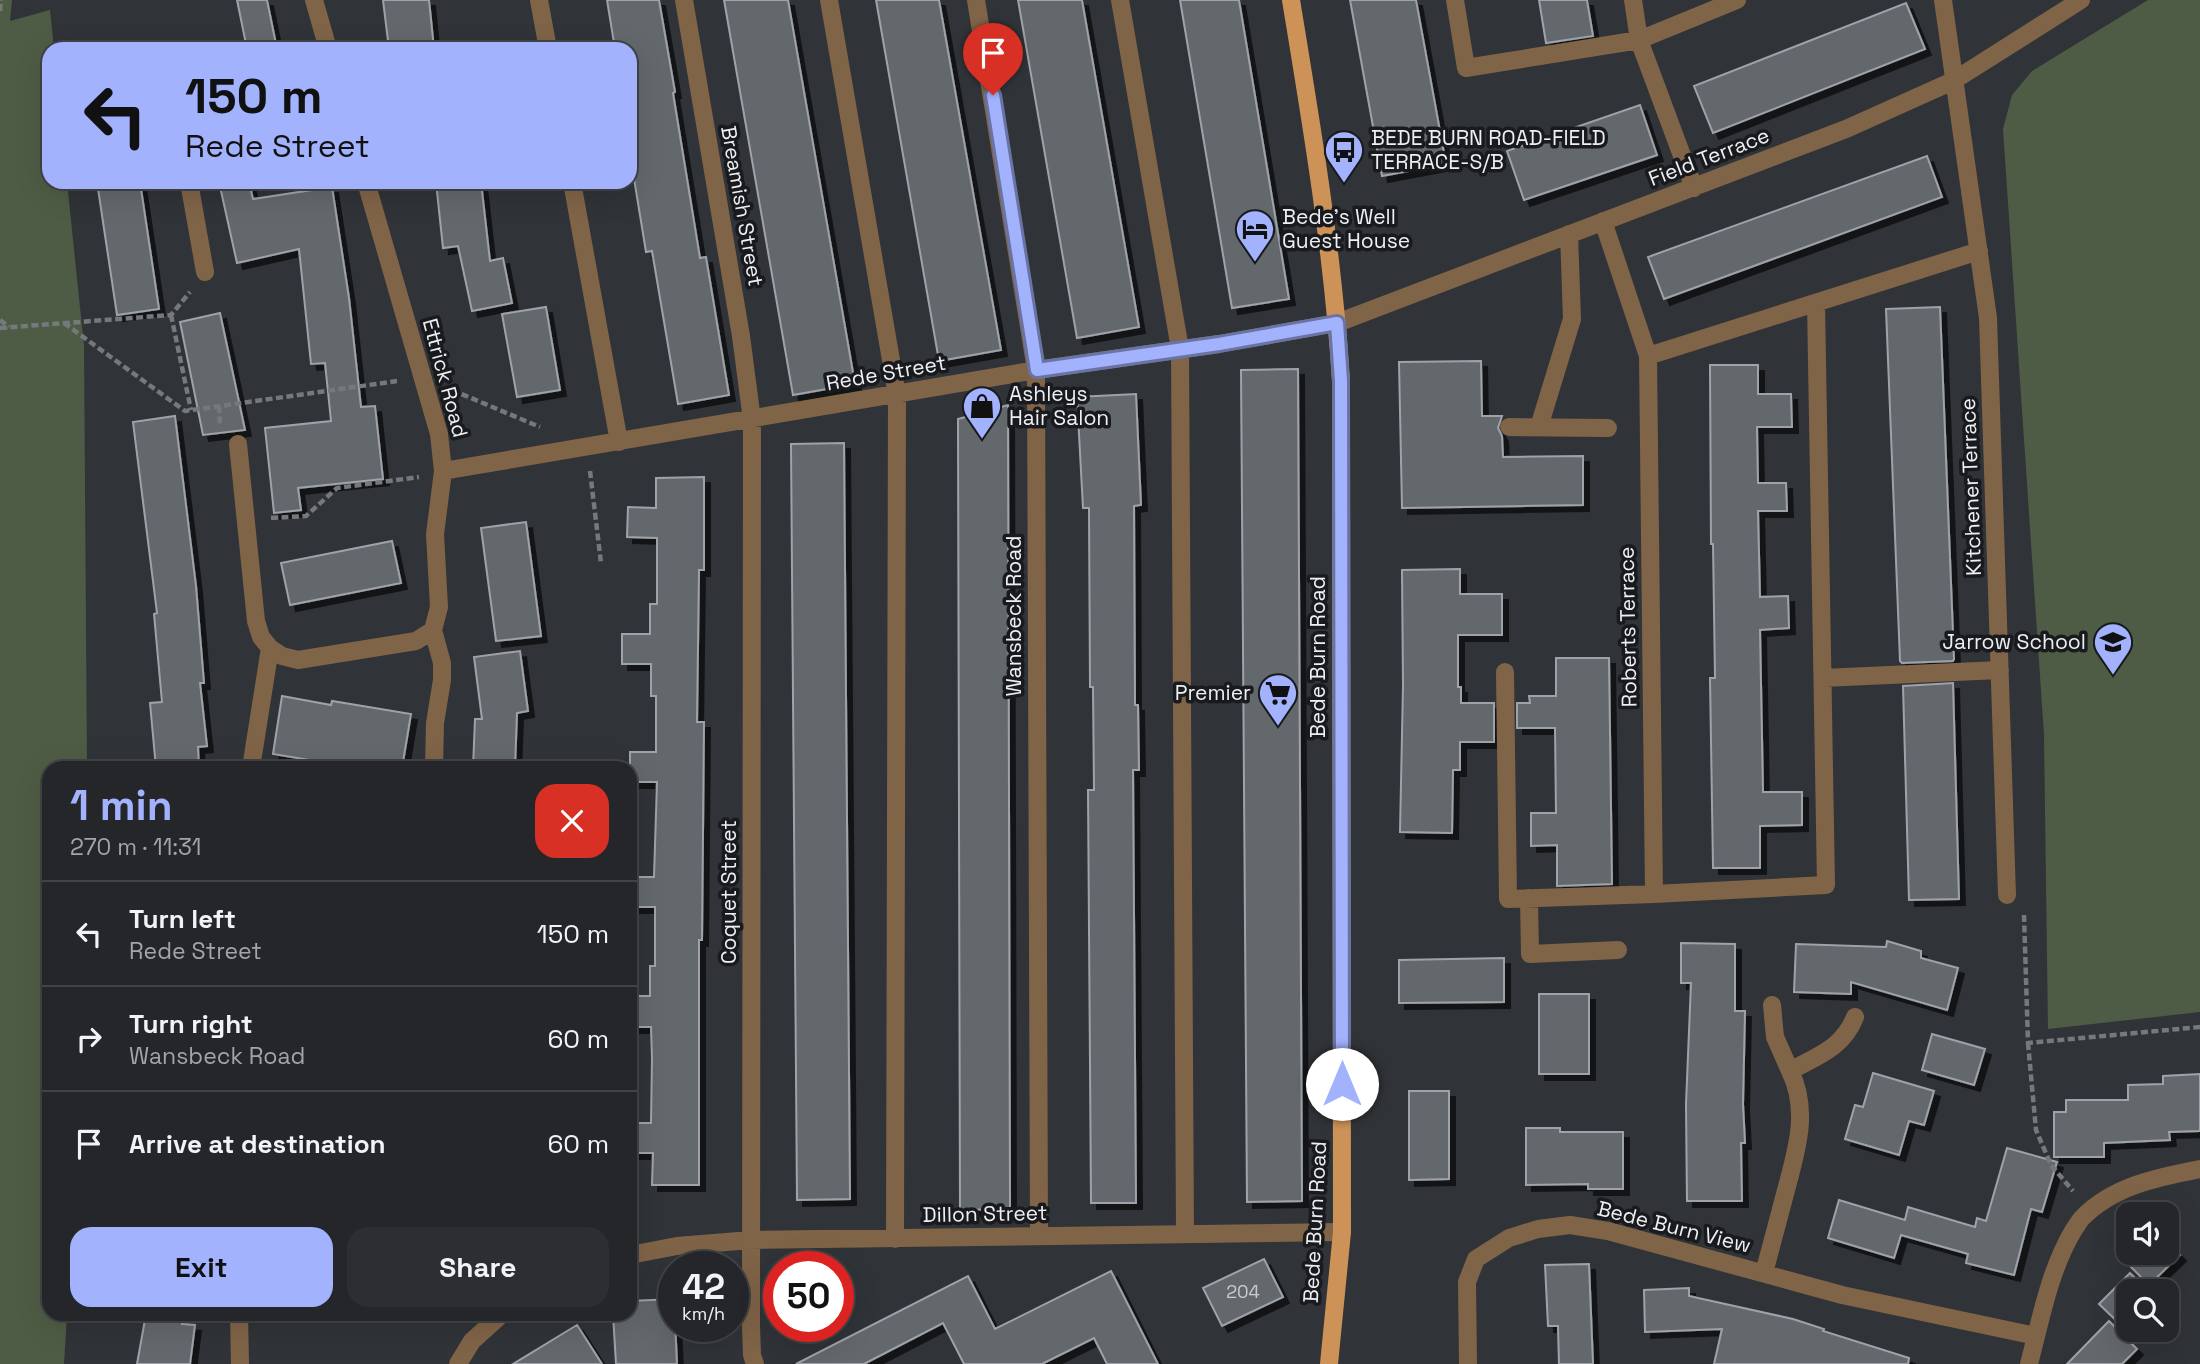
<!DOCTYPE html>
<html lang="en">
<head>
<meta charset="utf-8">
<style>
	body { margin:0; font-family:"Space Grotesk",sans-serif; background:#2c2e31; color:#f1f3f6; height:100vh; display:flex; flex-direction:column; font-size:26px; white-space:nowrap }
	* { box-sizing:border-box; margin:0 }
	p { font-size:23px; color:#a3a5a8 }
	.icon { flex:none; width:38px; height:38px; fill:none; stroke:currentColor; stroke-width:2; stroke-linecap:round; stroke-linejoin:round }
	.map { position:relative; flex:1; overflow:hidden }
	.sheet { position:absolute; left:42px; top:761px; width:595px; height:560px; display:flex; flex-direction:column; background:#242629; border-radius:21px; box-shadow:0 7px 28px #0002,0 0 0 2px #414346 }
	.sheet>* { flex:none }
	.top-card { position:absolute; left:42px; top:42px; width:595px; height:147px; border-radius:21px; box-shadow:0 7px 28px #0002,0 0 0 2px #414346; background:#a2b2fd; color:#111; overflow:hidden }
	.tools { position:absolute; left:2116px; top:1202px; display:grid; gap:14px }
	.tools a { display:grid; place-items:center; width:63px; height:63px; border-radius:14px; background:#242629; box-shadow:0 7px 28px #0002,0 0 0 2px #414346; font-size:35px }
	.speed { position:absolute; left:658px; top:1251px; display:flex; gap:14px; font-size:35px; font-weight:700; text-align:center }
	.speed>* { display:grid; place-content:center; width:91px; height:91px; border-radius:50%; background:#242629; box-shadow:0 7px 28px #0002,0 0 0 2px #414346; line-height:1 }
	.speed small { font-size:18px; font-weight:400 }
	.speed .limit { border:10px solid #d22; background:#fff; color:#111 }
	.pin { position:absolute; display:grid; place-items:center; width:60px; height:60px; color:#fff; margin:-72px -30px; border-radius:50% 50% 50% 0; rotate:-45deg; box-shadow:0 0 7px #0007 }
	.pin .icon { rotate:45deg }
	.me { position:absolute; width:77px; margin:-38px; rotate:0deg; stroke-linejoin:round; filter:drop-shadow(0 0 5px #0008) }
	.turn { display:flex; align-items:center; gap:24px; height:147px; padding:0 28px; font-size:32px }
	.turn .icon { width:91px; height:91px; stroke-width:2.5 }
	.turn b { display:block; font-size:49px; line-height:60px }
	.round { display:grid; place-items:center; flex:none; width:74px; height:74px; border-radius:21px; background:#2c2e31 }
	.head { display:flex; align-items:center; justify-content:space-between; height:119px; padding:0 28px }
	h1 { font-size:42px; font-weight:700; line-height:52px; color:#a2b2fd }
	.cta { display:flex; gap:14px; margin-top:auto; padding:14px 28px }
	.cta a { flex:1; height:80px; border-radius:21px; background:#a2b2fd; color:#111; font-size:28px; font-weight:700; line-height:80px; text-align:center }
	.cta a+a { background:#2c2e31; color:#f1f3f6 }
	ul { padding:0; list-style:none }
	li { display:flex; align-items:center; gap:21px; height:105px; padding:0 28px; border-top:2px solid #414346 }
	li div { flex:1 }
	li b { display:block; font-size:26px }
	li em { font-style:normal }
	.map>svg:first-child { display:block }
	.green { fill:#4f5c45 }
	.building { fill:#63676c; stroke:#9fa3a9; stroke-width:2; filter:url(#shadow) }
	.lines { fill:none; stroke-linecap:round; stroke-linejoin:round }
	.path { stroke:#76797c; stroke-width:4.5; stroke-dasharray:7 3.5; stroke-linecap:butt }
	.minor { stroke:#806448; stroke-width:18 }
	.major { stroke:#cc9257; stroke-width:18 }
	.route-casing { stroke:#6974a4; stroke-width:18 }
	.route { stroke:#a2b2fd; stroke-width:12 }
	.labels { text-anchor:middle; stroke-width:7; stroke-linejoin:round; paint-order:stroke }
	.number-label { font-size:18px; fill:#cacdd0 }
	.poi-label { font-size:21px; fill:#edeff2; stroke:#191a1d; text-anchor:start }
	.street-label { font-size:21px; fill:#edeff2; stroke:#191a1d }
</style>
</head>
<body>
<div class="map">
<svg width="2200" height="1364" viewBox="0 0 2200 1364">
	<defs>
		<filter id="shadow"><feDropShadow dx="6" dy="6" stdDeviation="0" flood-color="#0009"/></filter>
	</defs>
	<rect width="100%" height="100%" fill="#303337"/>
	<path class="green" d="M0,0H12L10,21L50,10L54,49H49V182H67L84,346L87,768H49V1314H67L64,1364H0Z
		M2148,0H2200V1012L2048,1029L2044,735L2003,129L2012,95L2032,71Z"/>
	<path class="building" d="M237,0H267L277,49H247Z
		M383,0H429L434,49H389Z
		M607,0H659L675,92L673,93L700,258L706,257L729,395L678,404L652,251L646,252L630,154V49H615Z
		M724,0H788L855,384L793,395Z
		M876,0H939L1001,350L939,361Z
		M1018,0H1082L1139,327L1077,338Z
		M1180,0H1239L1289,299L1232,308Z
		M1350,0H1416L1446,164L1382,176Z
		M1539,0H1587L1593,36L1546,43Z
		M1906,3L1925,49L1713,133L1694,86Z
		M1640,105L1657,155L1524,200L1507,151Z
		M1927,156L1942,197L1664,299L1648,257Z
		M97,182H140L159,309L117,315Z
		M219,182H249L253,199L332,187L349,298L361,407L375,406L383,479L298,488L301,510L274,513L265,428L331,421L325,363L311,364L299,249L237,263Z
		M436,182H481L490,261L503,258L512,303L472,311L458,246L443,248Z
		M546,307L560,390L517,397L502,314Z
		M1940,307L1954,659L1953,661L1902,663L1900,661L1886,309Z
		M220,313L245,430L203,435L180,322Z
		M1481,361L1482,416H1502L1498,428L1502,436L1503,457L1583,456V505L1402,508L1399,362Z
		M1710,365H1758V394H1791L1792,427H1757L1758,483H1786L1787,511H1758L1760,597L1788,596L1789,628L1760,630L1763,792H1802V825L1760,826V868H1713L1710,678H1715L1713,544H1711Z
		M1298,369L1302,1201L1247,1202L1241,370Z
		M1136,394L1141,505L1134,506L1135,705H1138L1139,770H1133L1136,1203H1091L1088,790H1094L1093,687H1090L1089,508H1083L1077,397Z
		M1008,405L1010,1209L960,1210L958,419Z
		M175,416L196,586L204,683H200L207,746L198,747L199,768H156L150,703L162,702L154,614L157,613L133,422Z
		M844,443L850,1199L797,1200L791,444Z
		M704,477V570H699L697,722H704L702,940H699V1185H652L653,1153H630V1123H651L652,1058L651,1027H630V996H650V966H655V907H630V877H654L657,782H630V752H656V696H651V664H622V634H650V604H657V538L627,537L628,507L656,508V478Z
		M526,522L541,636L496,641L481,528Z
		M392,541L401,583L290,605L281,563Z
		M1460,569V594H1502V635H1458V687H1461V703H1494V742H1460V770H1453L1452,833L1400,832L1403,686L1402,570Z
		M520,651L528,711L517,713L515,768H473L475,719H482L474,657Z
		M1556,658H1609L1612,884L1557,886V845L1531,846V813H1556L1555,728H1517V703H1530L1529,696H1556Z
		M1953,683L1959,899L1909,900L1903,686Z
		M282,696L331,705L332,701L411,714L402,768H358L273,754Z
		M1887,941L1921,951V958L1958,968L1947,1010L1851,982V994L1794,992L1796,944L1886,947Z
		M1681,943L1735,944V1011H1745L1743,1104L1745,1143H1741L1742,1201H1687L1686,1104L1691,983H1681Z
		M1504,958V1002L1399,1003V960Z
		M1539,994H1589V1074H1539Z
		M1932,1034L1985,1049L1974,1085L1922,1070Z
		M1873,1073L1934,1091L1924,1125L1909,1121L1899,1155L1845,1139L1855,1105L1863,1107Z
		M2200,1074V1131L2169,1132L2170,1140L2104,1143V1157H2054V1112H2066V1100H2128V1085L2163,1084V1076Z
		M1409,1091H1449V1179L1409,1180Z
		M1526,1128H1560V1132H1623V1189H1588V1184L1526,1185Z
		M2007,1148L2057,1162L2042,1212L2031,1209L2014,1275L1966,1263L1968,1254L1901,1235L1894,1258L1828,1238L1839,1200L1905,1220L1908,1207L1975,1227L1977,1218L1986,1221Z
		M2166,1241L2180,1255L2149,1285L2121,1257L2128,1251V1253H2166Z
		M1264,1259L1283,1297L1222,1326L1203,1288Z
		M1589,1264L1593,1364H1559L1558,1326H1548L1545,1265Z
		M1111,1271L1158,1364H1107L1094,1338L1042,1364H964L943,1323L864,1364H796L968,1276L995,1329Z
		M2130,1273L2149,1292H2128L2127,1331L2099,1304Z
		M1689,1288V1296L1793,1319L1824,1329L1823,1331L1909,1358L1908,1364H1714L1722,1329L1645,1332L1644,1290Z
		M674,1299L677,1364H616L613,1314H630V1301Z
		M146,1314H183L182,1324L195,1325L190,1364H137Z
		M2109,1321L2137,1349L2122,1364H2067Z
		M577,1325L602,1364H513Z"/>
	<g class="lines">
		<path class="path" d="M0,11L1,0
			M171,315L191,410
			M0,320L9,327
			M64,323L185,411L397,381
			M0,328L171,315L190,292
			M452,390L540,427
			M219,406L220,426
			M590,471L601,563
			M271,518L306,516L337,488L419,477
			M2024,915L2028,1043L2200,1027
			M2028,1043L2036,1130L2051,1165L2073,1191"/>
		<path class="minor" d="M314,0L328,49
			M539,0L548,49
			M684,0L741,336L752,420L751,1325L752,1355L755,1364
			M829,0L897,395L895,1239
			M976,0L1036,370L1039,1236
			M1120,0L1180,349L1185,1234
			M1455,0L1466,68L1639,40L1737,0
			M1633,0L1639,40L1694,188
			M1943,0L1988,318L2007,895
			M189,182L205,272
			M572,182L619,442
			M1648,356L1979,251
			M1509,427L1608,428
			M1539,427L1572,319L1569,234
			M238,444L256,621L261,637L270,648L251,768
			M443,471L1036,370L1219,344L1337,323L1846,129L1953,81L2081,0
			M433,630L442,663V680L435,723L434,768
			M270,648L282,656L298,660L416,641L433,630L439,607L435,534L443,471L439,434L366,182
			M1505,672L1508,899L1654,894L1648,356L1603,221
			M1823,678L2000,670
			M1654,894L1826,885L1816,303
			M1529,898L1530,954L1618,950
			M1772,1005L1775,1037L1790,1071C1817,1056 1843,1048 1855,1017
			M630,1255L677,1246L751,1240L1342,1232
			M1764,1273C1771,1247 1778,1220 1785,1194C1796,1152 1810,1112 1790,1071
			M239,1314L240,1364
			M458,1364L472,1341L502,1314
			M1468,1364L1467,1282L1476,1259L1509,1238L1538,1229L1570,1225L1608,1231L1842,1295L2036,1336
			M2029,1364C2041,1319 2049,1272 2073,1231C2076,1227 2079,1221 2082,1218C2113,1186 2158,1177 2200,1169"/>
		<path class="major" d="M1291,0C1312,127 1333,253 1341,381L1342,1232L1329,1364"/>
	</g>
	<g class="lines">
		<g class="route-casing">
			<path id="route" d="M993,95L1037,370L1219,344L1337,323L1341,381L1342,1084"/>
		</g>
		<use href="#route" class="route"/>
	</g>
	<defs>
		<g id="bus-pin" transform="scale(2.0125)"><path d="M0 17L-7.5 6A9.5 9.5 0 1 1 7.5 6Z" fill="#a2b2fd" stroke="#191a1d"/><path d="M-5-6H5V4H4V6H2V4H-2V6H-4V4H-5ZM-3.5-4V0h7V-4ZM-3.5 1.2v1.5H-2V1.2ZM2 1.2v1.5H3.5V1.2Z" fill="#111"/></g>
		<g id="hotel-pin" transform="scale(2.0125)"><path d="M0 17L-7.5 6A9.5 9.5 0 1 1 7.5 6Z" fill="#a2b2fd" stroke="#191a1d"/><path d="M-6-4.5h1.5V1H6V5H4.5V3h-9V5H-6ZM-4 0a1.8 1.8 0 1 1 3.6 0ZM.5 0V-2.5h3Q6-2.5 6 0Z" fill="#111"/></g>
		<g id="shop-pin" transform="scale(2.0125)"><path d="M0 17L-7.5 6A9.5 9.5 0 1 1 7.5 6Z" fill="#a2b2fd" stroke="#191a1d"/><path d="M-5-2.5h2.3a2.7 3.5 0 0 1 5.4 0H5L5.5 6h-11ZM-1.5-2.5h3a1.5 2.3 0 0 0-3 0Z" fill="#111"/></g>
		<g id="school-pin" transform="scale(2.0125)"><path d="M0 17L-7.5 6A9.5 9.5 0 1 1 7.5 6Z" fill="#a2b2fd" stroke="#191a1d"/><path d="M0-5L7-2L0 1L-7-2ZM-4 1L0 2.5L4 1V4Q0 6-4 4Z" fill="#111"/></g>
		<g id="supermarket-pin" transform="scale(2.0125)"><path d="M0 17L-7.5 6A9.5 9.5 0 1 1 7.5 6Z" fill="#a2b2fd" stroke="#191a1d"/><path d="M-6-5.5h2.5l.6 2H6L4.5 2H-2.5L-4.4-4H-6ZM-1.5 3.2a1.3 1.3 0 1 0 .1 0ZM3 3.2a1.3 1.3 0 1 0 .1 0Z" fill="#111"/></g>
	</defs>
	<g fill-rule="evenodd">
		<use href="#bus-pin" x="1344" y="150"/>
		<use href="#hotel-pin" x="1255" y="229"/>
		<use href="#shop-pin" x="982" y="406"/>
		<use href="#school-pin" x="2113" y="642"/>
		<use href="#supermarket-pin" x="1278" y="693"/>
	</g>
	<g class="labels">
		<g class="number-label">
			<text x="1243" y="1298">204</text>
		</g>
		<g class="poi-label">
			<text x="1371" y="145">BEDE BURN ROAD-FIELD<tspan x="1371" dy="24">TERRACE-S/B</tspan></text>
			<text x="1282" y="224">Bede's Well<tspan x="1282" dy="24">Guest House</tspan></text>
			<text x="1009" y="401">Ashleys<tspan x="1009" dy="24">Hair Salon</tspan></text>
			<text x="2086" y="649" text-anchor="end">Jarrow School</text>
			<text x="1251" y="700" text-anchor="end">Premier</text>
		</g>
		<g class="street-label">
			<text transform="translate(1709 157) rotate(-21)" y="7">Field Terrace</text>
			<text transform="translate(742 206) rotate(80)" y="7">Breamish Street</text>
			<text transform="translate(886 373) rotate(-10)" y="7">Rede Street</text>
			<text transform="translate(445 378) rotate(75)" y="7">Ettrick Road</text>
			<text transform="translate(1971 487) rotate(-92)" y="7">Kitchener Terrace</text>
			<text transform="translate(1014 616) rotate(-90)" y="7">Wansbeck Road</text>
			<text transform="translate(1628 627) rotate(-91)" y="7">Roberts Terrace</text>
			<text transform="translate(1318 657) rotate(-90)" y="7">Bede Burn Road</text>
			<text transform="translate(729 892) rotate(-90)" y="7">Coquet Street</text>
			<text transform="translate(985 1214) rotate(-1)" y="7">Dillon Street</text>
			<text transform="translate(1315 1222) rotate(-87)" y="7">Bede Burn Road</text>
			<text transform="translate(1674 1227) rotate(14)" y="7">Bede Burn View</text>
		</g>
	</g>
</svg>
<div class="tools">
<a><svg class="icon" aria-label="sound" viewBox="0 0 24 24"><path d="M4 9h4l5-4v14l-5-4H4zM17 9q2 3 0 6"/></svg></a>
<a><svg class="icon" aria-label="search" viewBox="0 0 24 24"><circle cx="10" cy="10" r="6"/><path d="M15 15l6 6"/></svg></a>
</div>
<div class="speed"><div>42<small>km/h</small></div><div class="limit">50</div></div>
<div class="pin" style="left:993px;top:95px;background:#d93025"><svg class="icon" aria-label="arrive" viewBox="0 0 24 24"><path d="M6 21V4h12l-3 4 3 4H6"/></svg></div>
<svg class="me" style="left:1342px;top:1084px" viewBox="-20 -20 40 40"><circle r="19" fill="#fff"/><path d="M0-13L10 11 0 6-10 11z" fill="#a2b2fd"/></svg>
<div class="top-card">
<div class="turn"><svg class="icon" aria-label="left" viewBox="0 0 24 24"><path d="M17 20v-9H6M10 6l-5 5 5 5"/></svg><div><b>150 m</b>Rede Street</div></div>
</div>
<section class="sheet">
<div class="head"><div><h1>1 min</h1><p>270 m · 11:31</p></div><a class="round" style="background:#d93025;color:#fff"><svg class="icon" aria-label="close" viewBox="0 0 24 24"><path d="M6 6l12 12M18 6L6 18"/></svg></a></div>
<ul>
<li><svg class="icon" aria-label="left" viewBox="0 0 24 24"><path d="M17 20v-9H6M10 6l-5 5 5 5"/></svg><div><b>Turn left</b><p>Rede Street</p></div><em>150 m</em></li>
<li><svg class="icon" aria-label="right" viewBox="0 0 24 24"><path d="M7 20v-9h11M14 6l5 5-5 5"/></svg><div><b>Turn right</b><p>Wansbeck Road</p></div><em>60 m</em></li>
<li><svg class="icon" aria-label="arrive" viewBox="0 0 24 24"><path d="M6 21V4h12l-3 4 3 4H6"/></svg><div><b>Arrive at destination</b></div><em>60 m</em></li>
</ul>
<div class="cta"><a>Exit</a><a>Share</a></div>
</section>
</div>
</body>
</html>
